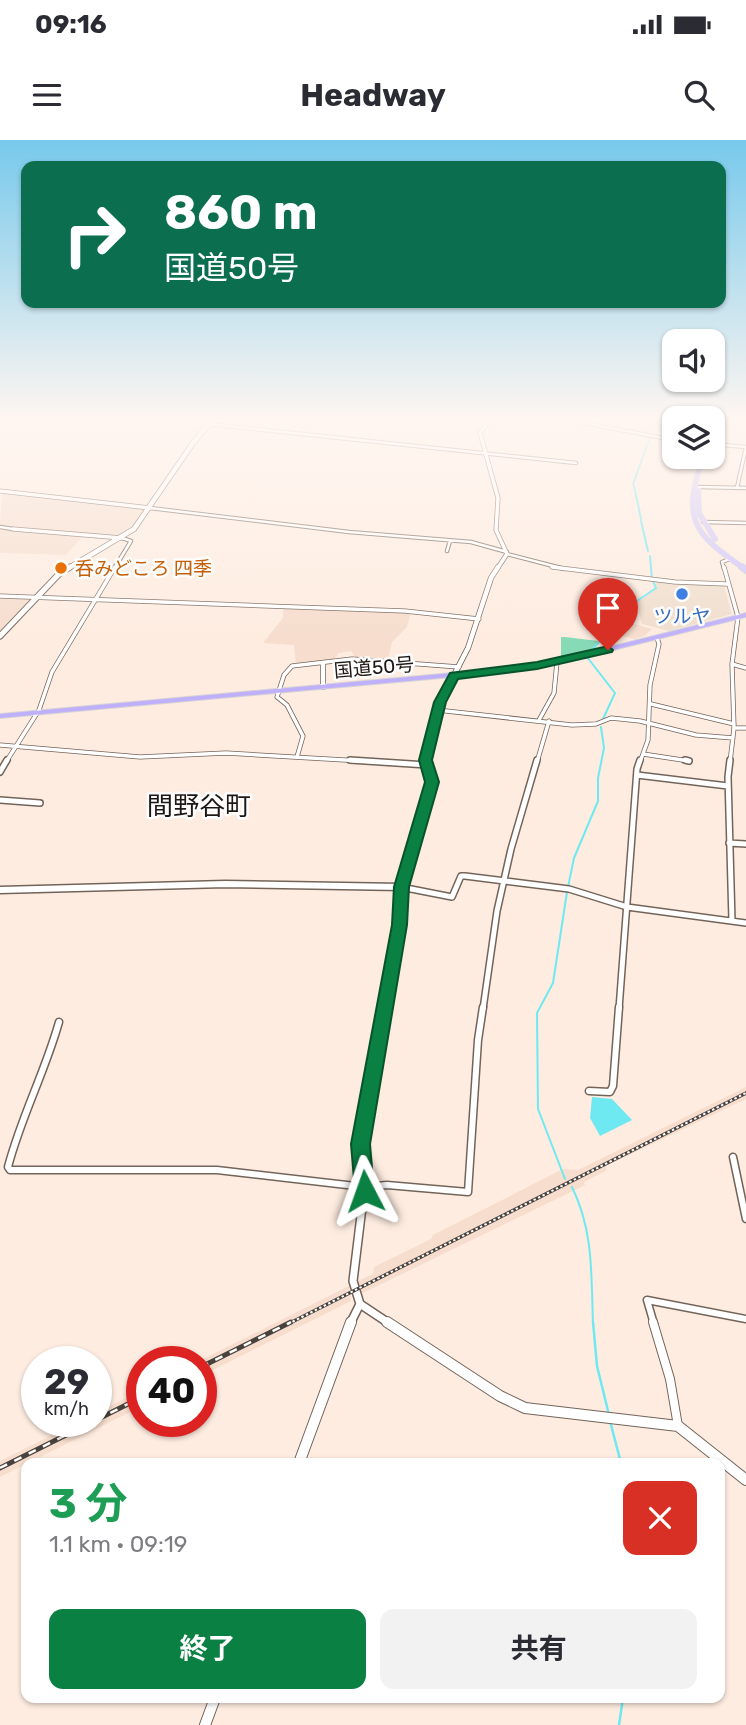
<!DOCTYPE html>
<html lang="ja">
<head>
<meta charset="utf-8">
<style>
	body { margin:0; font-family:Rubik,"Noto Sans JP",sans-serif; background:#f2f2f3; color:#2b2b33; height:100vh; display:flex; flex-direction:column; font-size:26px; white-space:nowrap }
	* { box-sizing:border-box; margin:0 }
	p { font-size:23px; color:#7c7c81 }
	.icon { flex:none; width:38px; height:38px; fill:none; stroke:currentColor; stroke-width:2; stroke-linecap:round; stroke-linejoin:round }
	.map { position:relative; flex:1; overflow:hidden }
	.details { position:absolute; left:21px; top:1318px; width:704px; height:245px; display:flex; flex-direction:column; background:#fff; border-radius:14px; box-shadow:0 2px 5px #0004 }
	.details>* { flex:none }
	.hud { position:absolute; left:21px; top:21px; width:705px; height:147px; border-radius:14px; box-shadow:0 2px 5px #0004; background:#0b6e4f; color:#fff; overflow:hidden }
	.buttons { position:absolute; left:662px; top:189px; display:grid; gap:14px }
	.buttons a { display:grid; place-items:center; width:63px; height:63px; border-radius:14px; background:#fff; box-shadow:0 2px 5px #0004; font-size:35px }
	.speed { position:absolute; left:21px; top:1206px; display:flex; gap:14px; font-size:35px; font-weight:700; text-align:center }
	.speed>* { display:grid; place-content:center; width:91px; height:91px; border-radius:50%; background:#fff; box-shadow:0 2px 5px #0004; line-height:1 }
	.speed small { font-size:18px; font-weight:400 }
	.speed .limit { border:10px solid #d22; background:#fff; color:#111 }
	.pin { position:absolute; display:grid; place-items:center; width:60px; height:60px; color:#fff; margin:-72px -30px; border-radius:50% 50% 50% 0; rotate:-45deg; box-shadow:0 0 7px #0007 }
	.pin .icon { rotate:45deg }
	.me { position:absolute; width:77px; margin:-38px; rotate:356deg; stroke-linejoin:round; filter:drop-shadow(0 0 5px #0008) }
	.turn { display:flex; align-items:center; gap:24px; height:147px; padding:0 28px; font-size:32px }
	.turn .icon { width:91px; height:91px; stroke-width:2.5 }
	.turn b { display:block; font-size:49px; line-height:60px }
	.round { display:grid; place-items:center; flex:none; width:74px; height:74px; border-radius:14px; background:#f2f2f3 }
	.headline { display:flex; align-items:center; justify-content:space-between; height:119px; padding:0 28px }
	h1 { font-size:42px; font-weight:700; line-height:52px; color:#1e9e55 }
	.action { display:flex; gap:14px; margin-top:auto; padding:14px 28px }
	.action a { flex:1; height:80px; border-radius:14px; background:#0b8043; color:#fff; font-size:28px; font-weight:700; line-height:80px; text-align:center }
	.action a+a { background:#f2f2f3; color:#2b2b33 }
	.status { display:flex; justify-content:space-between; align-items:center; height:49px; padding:0 35px; background:#fff; direction:ltr }
	.status svg { height:19px; fill:currentColor }
	header { display:flex; justify-content:space-between; align-items:center; height:91px; padding:0 28px; background:#fff; font-size:32px; font-weight:700 }
	.map>svg:first-child { display:block }
	.commercial { fill:#f0decd }
	.built { fill:#f6ddcd }
	.green { fill:#87dab6 }
	.water { fill:#6fe9f1 }
	.lines { fill:none; stroke-linecap:round; stroke-linejoin:round }
	.stream-far1 { stroke:#6fe9f1; stroke-width:2 }
	.stream { stroke:#6fe9f1; stroke-width:2.5 }
	.minor-far4-casing { stroke:#73645a; stroke-width:4.5 }
	.minor-far3-casing { stroke:#73645a; stroke-width:5 }
	.minor-far2-casing { stroke:#73645a; stroke-width:8 }
	.minor-far1-casing { stroke:#73645a; stroke-width:9 }
	.minor-casing { stroke:#73645a; stroke-width:10 }
	.tertiary-far4-casing { stroke:#73645a; stroke-width:5 }
	.tertiary-far3-casing { stroke:#73645a; stroke-width:6 }
	.tertiary-far2-casing { stroke:#73645a; stroke-width:9 }
	.tertiary-far1-casing { stroke:#73645a; stroke-width:10 }
	.tertiary-casing { stroke:#73645a; stroke-width:12 }
	.secondary-far1-casing { stroke:#73645a; stroke-width:6 }
	.secondary-casing { stroke:#73645a; stroke-width:7 }
	.primary-far1-casing { stroke:#d6d5d5; stroke-width:6 }
	.primary-casing { stroke:#d6d5d5; stroke-width:8 }
	.trunk-casing { stroke:#d6d5d5; stroke-width:2 }
	.minor-far4 { stroke:#fff; stroke-width:2.5 }
	.minor-far3 { stroke:#fff; stroke-width:3.5 }
	.minor-far2 { stroke:#fff; stroke-width:5 }
	.minor-far1 { stroke:#fff; stroke-width:6 }
	.minor { stroke:#fff; stroke-width:8 }
	.tertiary-far4 { stroke:#fff; stroke-width:3.5 }
	.tertiary-far3 { stroke:#fff; stroke-width:4.5 }
	.tertiary-far2 { stroke:#fff; stroke-width:6 }
	.tertiary-far1 { stroke:#fff; stroke-width:7 }
	.tertiary { stroke:#fff; stroke-width:10 }
	.secondary-far1 { stroke:#fff; stroke-width:4.5 }
	.secondary { stroke:#fff; stroke-width:5 }
	.primary-far1 { stroke:#d0c4fd; stroke-width:4.5 }
	.primary { stroke:#d0c4fd; stroke-width:6 }
	.trunk { fill:#c0b0fc; fill-rule:evenodd }
	.rail-far1-casing { stroke:#49413b; stroke-width:3.5 }
	.rail-casing { stroke:#49413b; stroke-width:5 }
	.rail-far1 { stroke:#fdfdfd; stroke-width:2; stroke-dasharray:2.5; stroke-linecap:butt }
	.rail { stroke:#fdfdfd; stroke-width:2.5; stroke-dasharray:8; stroke-linecap:butt }
	.route { fill:#0b8043; stroke:#07532c; stroke-width:2 }
	.food-dot { fill:#e8710a; stroke:#fdfdfd; stroke-width:2.5 }
	.shop-dot { fill:#3f7fe0; stroke:#fdfdfd; stroke-width:2.5 }
	.labels { text-anchor:middle; stroke-width:5; stroke-linejoin:round; paint-order:stroke }
	.far-food-label { font-size:19px; fill:#c56008; stroke:#fdfdfd; text-anchor:start }
	.far-shop-label { font-size:19px; fill:#366cbe; stroke:#fdfdfd }
	.far-street-label { font-size:19px; fill:#1e1814; stroke:#fdfdfd }
	.quarter-label { font-size:26px; fill:#1e1814; stroke:#fdfdfd }
</style>
</head>
<body>
<div class="status"><b>09:16</b><svg viewBox="0 0 49 12"><path d="M0 12V9h3v3zM5 12V6h3v6zM10 12V3h3v9zM15 12V0h3v12zM26 1h20v11H26zM47 4h2v5h-2z"/></svg></div>
<header><svg class="icon" aria-label="menu" viewBox="0 0 24 24"><path d="M4 6h16M4 12h16M4 18h16"/></svg>Headway<svg class="icon" aria-label="search" viewBox="0 0 24 24"><circle cx="10" cy="10" r="6"/><path d="M15 15l6 6"/></svg></header>
<div class="map">
<svg width="746" height="1585" viewBox="0 0 746 1585">
	<rect width="100%" height="100%" fill="#feece0"/>
	<path class="commercial" d="M655,441L724,446L732,474L669,491L642,484L637,463L657,448Z"/>
	<path class="built" d="M2,352L148,369L134,386L122,396L0,386Z
		M0,388L84,395L66,415L0,413Z
		M0,457L32,459L0,492Z
		M283,469H288L411,472L407,487L392,502L388,520L356,518L351,511L339,513L333,520L296,525L294,505L263,503L283,478Z
		M621,480L652,489L644,496L635,499L609,493Z
		M746,947V959L606,1026L607,1030L584,1042L585,1045L361,1154L358,1141L373,1134L374,1127L431,1099L433,1095L563,1029L578,1030Z
		M349,1146L351,1161L201,1236V1222L199,1221Z
		M142,1250V1266L0,1337V1321L80,1281H96V1273Z"/>
	<path class="green" d="M561,497H565L598,501L591,510L561,518Z"/>
	<path class="water" d="M592,957L612,959L632,980L600,996L590,978Z"/>
	<g class="lines">
		<path class="stream-far1" d="M654,288L659,277
			M633,344L650,297
			M634,346L641,379
			M641,381L648,411
			M650,416L652,439
			M620,478L637,461L656,448L653,441
			M587,512L592,510L617,481
			M587,517L615,553L603,579
			M568,747L574,718L598,661V638L604,608L601,587
			M565,1039L538,969L537,873L553,843L567,752
			M572,1047C594,1092 591,1135 593,1184"/>
		<path class="stream" d="M593,1182L597,1226L609,1275
			M610,1281L621,1323
			M619,1585L623,1558"/>
		<g class="minor-far4-casing">
			<path id="minor-far4" d="M552,277L674,300
				M208,284L576,323
				M712,304L746,307
				M699,347L746,348
				M737,348L746,307
				M150,368L349,392L471,402L507,412
				M703,382L746,383
				M0,387L13,389
				M447,411L450,401
				M507,414L565,429
				M114,429L131,401L122,398
				M724,429L722,422L730,419"/>
		</g>
		<g class="minor-far3-casing">
			<path id="minor-far3" d="M552,427L675,442L727,444
				M724,427L738,477L732,524L734,588L730,622
				M0,456L405,471L479,479
				M732,524L746,528
				M651,564L734,584
				M437,570L572,585L596,584L611,578L640,581L696,595L733,598
				M539,580L554,553L557,522
				M734,588H746
				M0,605L140,617L226,613L379,622
				M643,614L689,621
				M297,617L303,596L287,565L277,557L284,535L292,526L352,519L459,527
				M6,622L39,570L52,532L115,427
				M537,622L549,581
				M640,622L648,600L650,545L659,504L657,498"/>
		</g>
		<g class="minor-far2-casing">
			<path id="minor-far2" d="M350,620L427,625
				M685,620L689,621
				M730,620L728,637L732,781
				M0,632L7,620
				M637,635L728,646
				M0,660L40,663
				M729,703L746,704
				M401,747L452,757L461,736H465L569,749L627,767L746,783
				M483,869L497,771L511,709L537,620
				M619,869L637,629L640,620"/>
		</g>
		<g class="minor-far1-casing">
			<path id="minor-far1" d="M59,882C45,932 21,977 8,1027L10,1030H217L364,1047L387,1045L468,1052L478,900L483,867
				M589,951L610,952L613,946L619,867
				M733,1017L746,1079
				M654,1184L647,1160L746,1179"/>
		</g>
		<g class="minor-casing">
			<path id="minor" d="M653,1182L670,1239L678,1286"/>
		</g>
		<g class="tertiary-far4-casing">
			<path id="tertiary-far4" d="M492,277L480,293L498,358L496,390L507,414L497,429
				M0,351L150,368
				M13,389L122,398"/>
		</g>
		<g class="tertiary-far3-casing">
			<path id="tertiary-far3" d="M323,523V547
				M427,622L426,617L440,562L468,508L491,438L498,427"/>
		</g>
		<g class="tertiary-far2-casing">
			<path id="tertiary-far2" d="M0,750L225,744L401,747
				M385,869L398,793L401,747L432,642L427,620"/>
		</g>
		<g class="tertiary-far1-casing">
			<path id="tertiary-far1" d="M385,867L361,1004L364,1051L353,1141L360,1164L390,1184
				M350,1184L360,1164"/>
		</g>
		<g class="tertiary-casing">
			<path id="tertiary" d="M387,1182L500,1256L525,1268L678,1286L746,1340
				M299,1323L351,1182
				M205,1585L215,1558"/>
		</g>
		<g class="secondary-far1-casing">
			<path id="secondary-far1" d="M67,429L134,389L193,303L215,277"/>
		</g>
		<g class="secondary-casing">
			<path id="secondary" d="M0,496L59,434L70,427"/>
		</g>
		<g class="primary-far1-casing">
			<path id="primary-far1" d="M712,304L718,277
				M703,317C682,379 692,393 745,429
				M698,350L699,373L715,399"/>
		</g>
		<g class="primary-casing">
			<path id="primary" d="M742,427L746,430"/>
		</g>
		<g class="trunk-casing">
			<path id="trunk" d="M746,473V477L557,524L518,531L0,578V574L518,527L557,520Z"/>
		</g>
		<use href="#minor-far4" class="minor-far4"/>
		<use href="#minor-far3" class="minor-far3"/>
		<use href="#minor-far2" class="minor-far2"/>
		<use href="#minor-far1" class="minor-far1"/>
		<use href="#minor" class="minor"/>
		<use href="#tertiary-far4" class="tertiary-far4"/>
		<use href="#tertiary-far3" class="tertiary-far3"/>
		<use href="#tertiary-far2" class="tertiary-far2"/>
		<use href="#tertiary-far1" class="tertiary-far1"/>
		<use href="#tertiary" class="tertiary"/>
		<use href="#secondary-far1" class="secondary-far1"/>
		<use href="#secondary" class="secondary"/>
		<use href="#primary-far1" class="primary-far1"/>
		<use href="#primary" class="primary"/>
		<use href="#trunk" class="trunk"/>
		<g class="rail-far1-casing">
			<path id="rail-far1" d="M288,1184L746,953"/>
		</g>
		<g class="rail-casing">
			<path id="rail" d="M201,1227L291,1182
				M96,1280L142,1257
				M0,1328L94,1281"/>
		</g>
		<use href="#rail-far1" class="rail-far1"/>
		<use href="#rail" class="rail"/>
	</g>
	<linearGradient id="sky" x2="0" y2="1"><stop stop-color="#77c9ec"/><stop offset="0.56" stop-color="#fff6f1"/><stop offset="1" stop-color="#fff6f1" stop-opacity="0"/></linearGradient>
	<rect width="746" height="499" fill="url(#sky)"/>
	<path class="route" d="M608,506L613,510L612,512L537,529L458,539L446,562L432,620L439,642L409,747L407,785L370,1004L374,1051L372,1057L365,1059L358,1057L355,1051L351,1004L392,785L394,747L425,642L419,620L434,562L450,533L537,522Z"/>
	<circle class="food-dot" cx="61" cy="428" r="7"/>
	<circle class="shop-dot" cx="682" cy="454" r="7"/>
	<g class="labels">
		<g class="far-food-label">
			<text x="75" y="435">呑みどころ 四季</text>
		</g>
		<g class="far-shop-label">
			<text x="682" y="483">ツルヤ</text>
		</g>
		<g class="far-street-label">
			<text transform="translate(374 527) rotate(-5)" y="7">国道50号</text>
		</g>
		<g class="quarter-label">
			<text x="199" y="675">間野谷町</text>
		</g>
	</g>
</svg>
<div class="buttons">
<a><svg class="icon" aria-label="sound" viewBox="0 0 24 24"><path d="M4 9h4l5-4v14l-5-4H4zM17 9q2 3 0 6"/></svg></a>
<a><svg class="icon" aria-label="layers" viewBox="0 0 24 24"><path d="M12 4l9 5-9 5-9-5zM3 14l9 5 9-5"/></svg></a>
</div>
<div class="speed"><div>29<small>km/h</small></div><div class="limit">40</div></div>
<div class="pin" style="left:608px;top:510px;background:#d93025"><svg class="icon" aria-label="arrive" viewBox="0 0 24 24"><path d="M6 21V4h12l-3 4 3 4H6"/></svg></div>
<svg class="me" style="left:365px;top:1051px" viewBox="-20 -20 40 40"><path d="M0-17L14 15 0 8-14 15z" fill="#0b8043" stroke="#fff" stroke-width="4"/></svg>
<div class="hud">
<div class="turn"><svg class="icon" aria-label="right" viewBox="0 0 24 24"><path d="M7 20v-9h11M14 6l5 5-5 5"/></svg><div><b>860 m</b>国道50号</div></div>
</div>
<section class="details">
<div class="headline"><div><h1>3 分</h1><p>1.1 km · 09:19</p></div><a class="round" style="background:#d93025;color:#fff"><svg class="icon" aria-label="close" viewBox="0 0 24 24"><path d="M6 6l12 12M18 6L6 18"/></svg></a></div>
<div class="action"><a>終了</a><a>共有</a></div>
</section>
</div>
</body>
</html>
